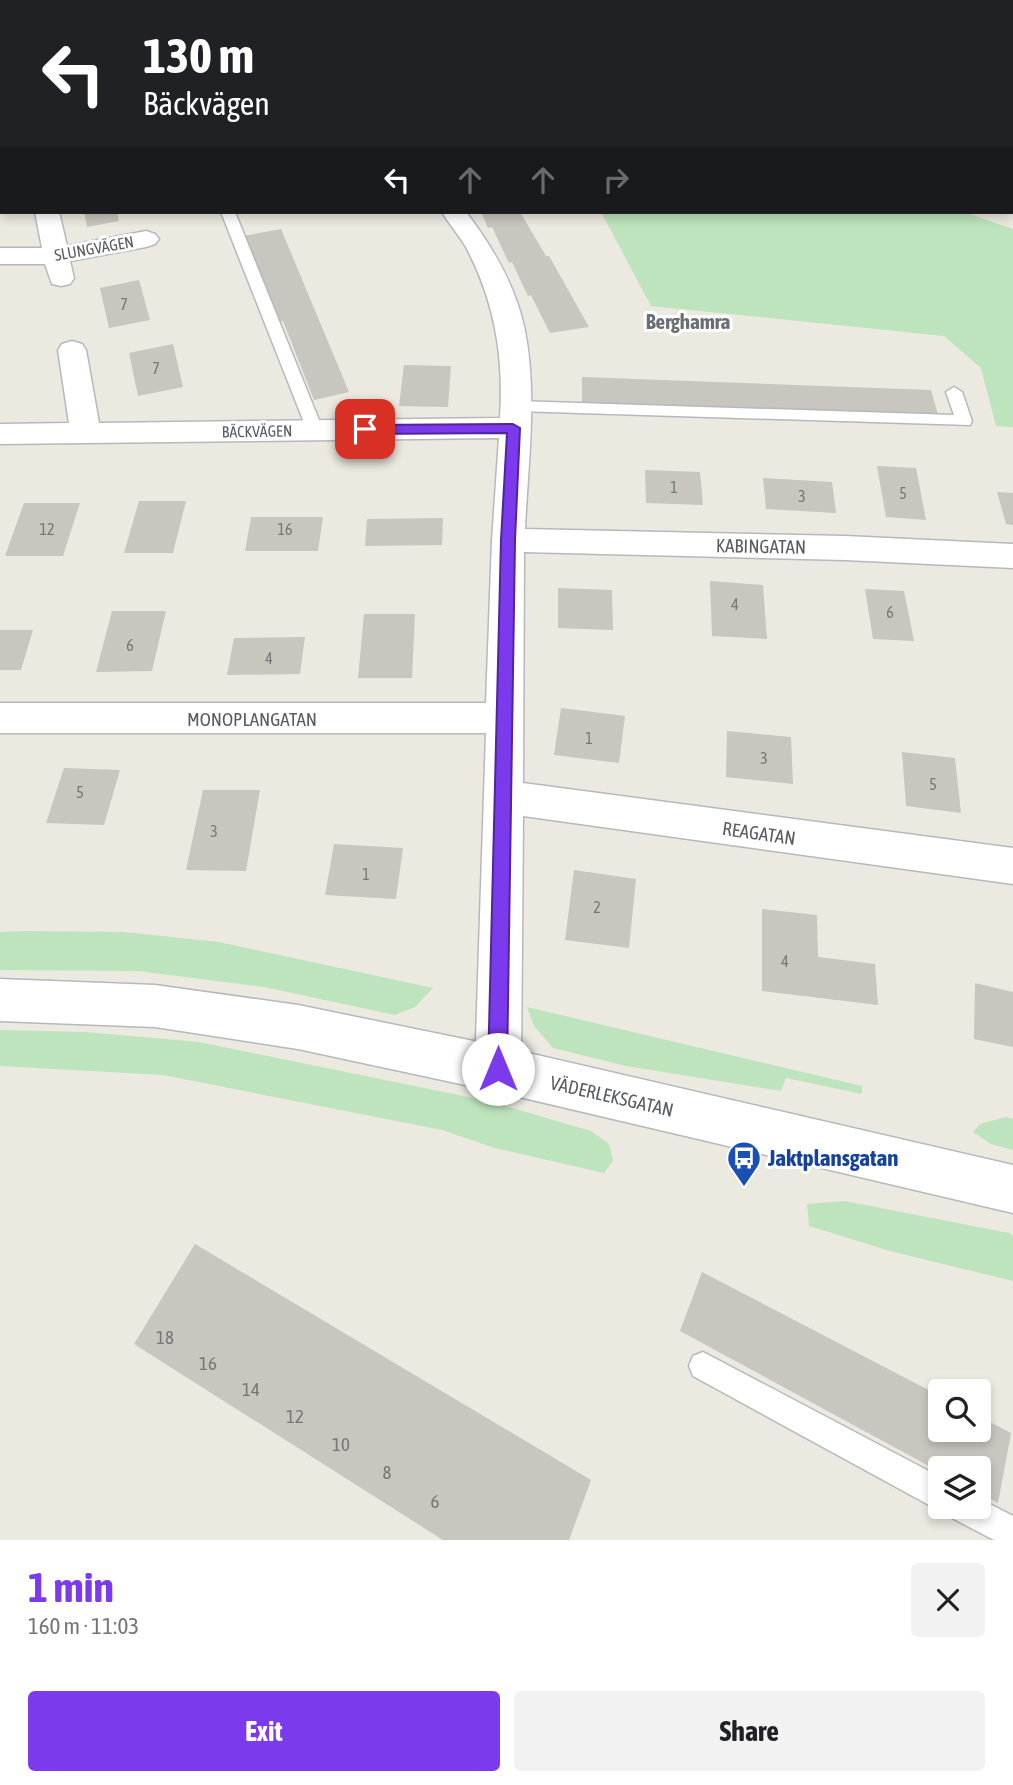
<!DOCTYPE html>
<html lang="en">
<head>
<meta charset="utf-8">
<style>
	body { margin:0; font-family:"Asap Condensed",sans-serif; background:#f2f2f2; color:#202124; height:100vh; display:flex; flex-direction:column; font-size:26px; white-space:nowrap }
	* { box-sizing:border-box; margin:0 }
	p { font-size:23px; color:#757577 }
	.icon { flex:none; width:38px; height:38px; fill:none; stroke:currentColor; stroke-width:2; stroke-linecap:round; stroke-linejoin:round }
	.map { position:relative; height:1540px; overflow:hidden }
	.details { display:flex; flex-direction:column; background:#fff; flex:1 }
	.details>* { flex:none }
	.top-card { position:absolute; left:0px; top:0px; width:1013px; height:214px; box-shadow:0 4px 10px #0003; background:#202124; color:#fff; overflow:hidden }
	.controls { position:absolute; left:928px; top:1379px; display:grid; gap:14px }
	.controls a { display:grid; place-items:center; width:63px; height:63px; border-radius:7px; background:#fff; box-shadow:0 4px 10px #0003; font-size:35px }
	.pin { position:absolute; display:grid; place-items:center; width:60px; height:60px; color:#fff; margin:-30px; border-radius:14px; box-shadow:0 4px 10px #0006 }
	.me { position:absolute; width:77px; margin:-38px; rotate:0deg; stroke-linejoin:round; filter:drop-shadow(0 0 5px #0008) }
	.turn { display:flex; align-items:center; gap:24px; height:147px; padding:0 28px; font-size:32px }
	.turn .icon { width:91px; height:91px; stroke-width:2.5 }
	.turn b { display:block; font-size:49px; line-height:60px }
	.lanes { display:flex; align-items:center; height:66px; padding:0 28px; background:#0003; justify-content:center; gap:35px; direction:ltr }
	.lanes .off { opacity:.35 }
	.round { display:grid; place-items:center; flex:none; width:74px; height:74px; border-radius:7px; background:#f2f2f2 }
	.headline { display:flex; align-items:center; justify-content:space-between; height:119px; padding:0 28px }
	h1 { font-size:42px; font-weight:700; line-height:52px; color:#7c3aed }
	.cta { display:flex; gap:14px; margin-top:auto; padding:14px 28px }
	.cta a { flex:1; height:80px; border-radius:7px; background:#7c3aed; color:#fff; font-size:28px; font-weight:700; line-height:80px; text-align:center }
	.cta a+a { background:#f2f2f2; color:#202124 }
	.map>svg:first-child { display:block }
	.green { fill:#bde4bc }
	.building { fill:#c9c5bf }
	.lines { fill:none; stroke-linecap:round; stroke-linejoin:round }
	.service-casing { stroke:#b6b8bd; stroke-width:3 }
	.minor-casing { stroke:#b6b8bd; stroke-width:3 }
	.tertiary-casing { stroke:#b6b8bd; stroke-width:3 }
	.service { fill:#fff; fill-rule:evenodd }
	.minor { fill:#fff; fill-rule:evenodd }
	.tertiary { fill:#fff; fill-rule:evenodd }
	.route { fill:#7c3aed; stroke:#51269a; stroke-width:2 }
	.labels { text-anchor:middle; stroke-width:6; stroke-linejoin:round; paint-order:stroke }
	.far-street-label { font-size:16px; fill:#595d61; stroke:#fff }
	.number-label { font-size:16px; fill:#757778 }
	.street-label { font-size:19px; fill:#595d61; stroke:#fff }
	.near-number-label { font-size:19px; fill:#757778 }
	.far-district-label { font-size:21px; font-weight:bold; fill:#6a6f73; stroke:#fff }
	.near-transit-label { font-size:23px; font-weight:bold; fill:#164399; stroke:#fff; text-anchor:start }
</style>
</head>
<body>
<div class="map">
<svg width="1013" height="1540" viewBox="0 0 1013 1540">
	<rect width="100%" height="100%" fill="#ece9e0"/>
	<path class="green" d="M812,0H1013V60L1012,2Z
		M601,212H963L1013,229V427L996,426L981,368L944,336L651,306Z
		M26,931L124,932L219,942L433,988L415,1007L395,1015L264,987L138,971L0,970V932Z
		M527,1007L862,1086V1094L786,1078L781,1091L626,1066L553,1048L534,1026Z
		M0,1030L85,1032L199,1042L488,1101L591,1131L609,1144L613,1161L604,1173L495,1148L442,1130L163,1075L0,1066Z
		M1006,1117L1013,1119V1150L991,1144L973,1132L980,1124Z
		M845,1201L1009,1233L1013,1236V1281L890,1251L809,1226L807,1204Z"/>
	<path class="building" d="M84,212H117L119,221L87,227Z
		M481,212H520L546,256H549L589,327L550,333L531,295L528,296L512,262L509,263L492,227L488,228Z
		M281,229L349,392L314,400L283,321L277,323L244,236Z
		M139,280L150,320L109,328L100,288Z
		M173,344L183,387L138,396L129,353Z
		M404,365L451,366L448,407L399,406Z
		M582,377L931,390L939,418L582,405Z
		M877,466L916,468L926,520L886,517Z
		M645,470L700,472L703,505L646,503Z
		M763,478L832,482L836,513L766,509Z
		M997,492L1013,493V525L1006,524Z
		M139,501H186L173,553H124Z
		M24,503H80L63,556H5Z
		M251,517H323L318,551H245Z
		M443,518L442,545L365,546L367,519Z
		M710,581L763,585L767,639L712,636Z
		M558,588L612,590L613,630L558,628Z
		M865,589L904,591L914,641L873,639Z
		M112,611H166L152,671L96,672Z
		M364,614H415L412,678H358Z
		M0,630H33L21,670H0Z
		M305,637L300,674L227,675L234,638Z
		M561,708L625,716L619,763L554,755Z
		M727,731L791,737L793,784L726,777Z
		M902,752L955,758L961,813L906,806Z
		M64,768L120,770L104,825L46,823Z
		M203,790H260L246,871L186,870Z
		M334,844L403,848L396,899L325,895Z
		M574,870L636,879L629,948L565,940Z
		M762,909L817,915L818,957L875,964L878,1005L762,991Z
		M975,983L1013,992V1047L974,1039Z
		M195,1244L591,1480L569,1540H443L134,1344Z
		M702,1272L940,1396V1430H978V1416L1011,1433L998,1503L978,1492V1468H940V1472L680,1331Z"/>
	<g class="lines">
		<g class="service-casing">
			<path id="service" d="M221,212H235L323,430L321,434L315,435L307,430Z
				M954,387L962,392L972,421L970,425L516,411L508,406L516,401L954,415L946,392Z
				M703,1352L940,1477V1507H946L940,1509L929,1505L693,1376L689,1366L693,1356Z
				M978,1498L1013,1516V1540H994L952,1518L948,1507H978Z"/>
		</g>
		<g class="minor-casing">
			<path id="minor" d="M423,0H445L421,2Z
				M531,0H555L557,2H532Z
				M0,68H2V80H0Z
				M1012,140H1013V154H1012Z
				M35,212H59L67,246L146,231L155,234L159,239L155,244L146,247L70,261L74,278L70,284L61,286L52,284L45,264H0V248H42Z
				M442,212H466C492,246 514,283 524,326C538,391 528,462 525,529L845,536L1013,544V568L845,560L524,552L523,783L1013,848V884L523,816L521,1069L514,1085L498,1092L482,1085L475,1069L486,733H0V703H486L492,540L499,438L0,444V424L69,423L58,350L62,344L72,341L82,344L86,350L99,423L500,418C504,357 495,302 466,247C459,235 449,224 442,212Z"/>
		</g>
		<g class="tertiary-casing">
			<path id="tertiary" d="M0,979L155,985L298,1005L498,1046L1013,1165V1213L498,1092L298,1049L155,1027L0,1021Z"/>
		</g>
		<use href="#service" class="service"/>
		<use href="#minor" class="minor"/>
		<use href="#tertiary" class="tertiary"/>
	</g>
	<path class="route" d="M513,424L520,428L515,540L507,1069L504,1075L498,1078L491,1075L488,1069L501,540L507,433L365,434L358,429L365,425Z"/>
	<defs>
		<g id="bus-pin" transform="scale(1.75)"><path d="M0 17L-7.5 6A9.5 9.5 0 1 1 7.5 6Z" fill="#1a4fb4" stroke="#fff"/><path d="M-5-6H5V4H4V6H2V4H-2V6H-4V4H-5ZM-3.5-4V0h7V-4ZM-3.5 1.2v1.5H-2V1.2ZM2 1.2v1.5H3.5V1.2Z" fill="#fff"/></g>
	</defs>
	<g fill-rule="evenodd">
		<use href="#bus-pin" x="744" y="1158"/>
	</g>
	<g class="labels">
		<g class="far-street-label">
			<text transform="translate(94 248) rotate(-10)" y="6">SLUNGVÄGEN</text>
			<text transform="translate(257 431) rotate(-1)" y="6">BÄCKVÄGEN</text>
		</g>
		<g class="number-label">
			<text x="124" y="310">7</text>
			<text x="156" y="374">7</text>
			<text x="674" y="493">1</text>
			<text x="903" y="499">5</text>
			<text x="802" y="502">3</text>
			<text x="47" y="535">12</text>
			<text x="285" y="535">16</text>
			<text x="735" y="610">4</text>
			<text x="890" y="618">6</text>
			<text x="130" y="651">6</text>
			<text x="269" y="664">4</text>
			<text x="589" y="744">1</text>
			<text x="764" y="764">3</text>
			<text x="933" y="790">5</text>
			<text x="80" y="798">5</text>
			<text x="214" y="837">3</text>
			<text x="366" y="880">1</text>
			<text x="597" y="913">2</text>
			<text x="785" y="967">4</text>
		</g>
		<g class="street-label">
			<text transform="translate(761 546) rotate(1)" y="7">KABINGATAN</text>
			<text x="252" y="726">MONOPLANGATAN</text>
			<text transform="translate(759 833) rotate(8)" y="7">REAGATAN</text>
			<text transform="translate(612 1096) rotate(13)" y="7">VÄDERLEKSGATAN</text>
		</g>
		<g class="near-number-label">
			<text x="165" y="1344">18</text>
			<text x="208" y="1370">16</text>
			<text x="251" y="1396">14</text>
			<text x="295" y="1423">12</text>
			<text x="341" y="1451">10</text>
			<text x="387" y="1479">8</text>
			<text x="435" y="1508">6</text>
		</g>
		<g class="far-district-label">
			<text x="688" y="329">Berghamra</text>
		</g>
		<g class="near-transit-label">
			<text x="768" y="1166">Jaktplansgatan</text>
		</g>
	</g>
</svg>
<div class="controls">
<a><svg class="icon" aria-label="search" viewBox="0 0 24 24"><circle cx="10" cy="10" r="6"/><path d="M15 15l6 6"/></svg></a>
<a><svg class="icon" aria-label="layers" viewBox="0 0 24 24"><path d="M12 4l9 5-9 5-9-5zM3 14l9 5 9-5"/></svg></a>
</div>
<div class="pin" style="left:365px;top:429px;background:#d93025"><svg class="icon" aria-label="arrive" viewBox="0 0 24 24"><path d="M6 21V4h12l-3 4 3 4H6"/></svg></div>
<svg class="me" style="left:498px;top:1069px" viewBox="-20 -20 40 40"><circle r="19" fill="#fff"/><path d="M0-13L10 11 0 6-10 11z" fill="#7c3aed"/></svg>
<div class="top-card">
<div class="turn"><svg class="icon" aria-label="left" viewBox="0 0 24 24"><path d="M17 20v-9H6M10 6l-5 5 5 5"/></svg><div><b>130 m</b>Bäckvägen</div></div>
<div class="lanes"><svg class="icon" aria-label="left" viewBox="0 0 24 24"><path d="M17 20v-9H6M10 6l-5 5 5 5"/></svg><svg class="icon off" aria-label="ahead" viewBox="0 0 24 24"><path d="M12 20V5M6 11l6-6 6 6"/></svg><svg class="icon off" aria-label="ahead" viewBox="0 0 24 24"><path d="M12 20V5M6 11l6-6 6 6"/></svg><svg class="icon off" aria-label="right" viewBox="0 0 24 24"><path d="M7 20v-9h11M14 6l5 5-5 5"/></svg></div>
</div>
</div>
<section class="details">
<div class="headline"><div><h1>1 min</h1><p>160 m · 11:03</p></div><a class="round"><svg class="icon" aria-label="close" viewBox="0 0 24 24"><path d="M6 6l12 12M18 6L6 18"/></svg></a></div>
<div class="cta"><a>Exit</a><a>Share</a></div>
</section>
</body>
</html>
